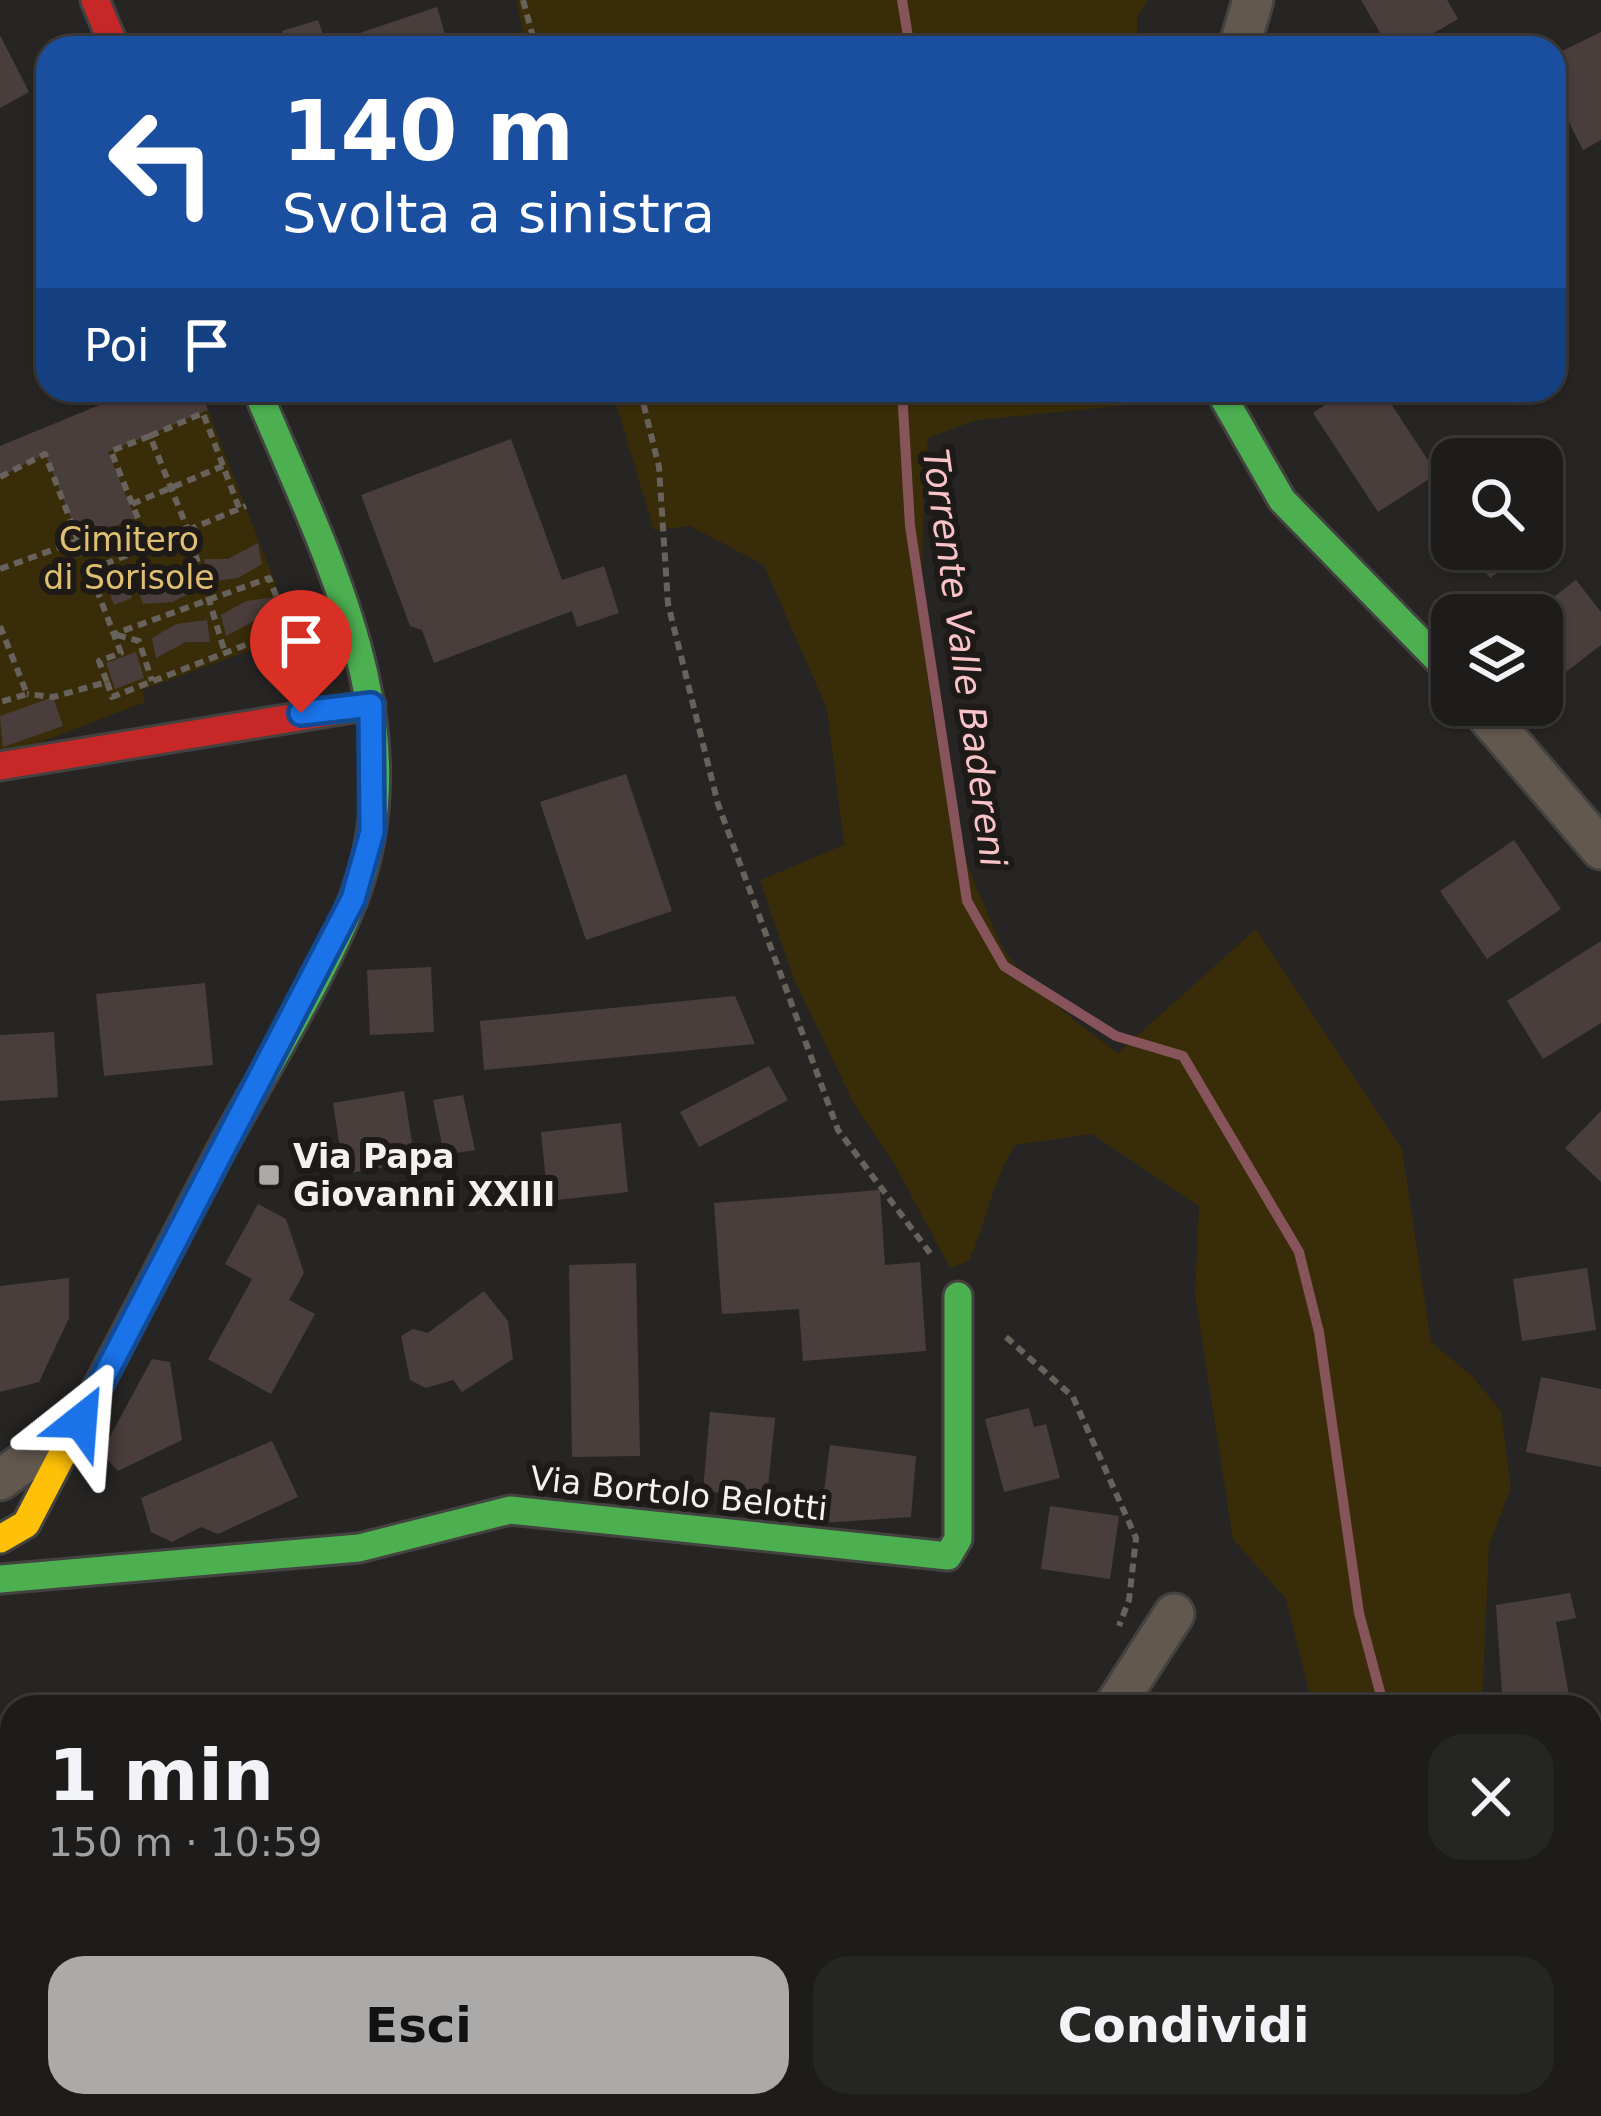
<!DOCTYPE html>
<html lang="it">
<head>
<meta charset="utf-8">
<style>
	body { margin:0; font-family:"DejaVu Sans",sans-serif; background:#252523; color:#f1f3f6; height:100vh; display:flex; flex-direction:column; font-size:45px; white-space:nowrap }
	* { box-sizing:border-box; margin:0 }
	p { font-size:39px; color:#a0a1a2 }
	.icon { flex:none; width:66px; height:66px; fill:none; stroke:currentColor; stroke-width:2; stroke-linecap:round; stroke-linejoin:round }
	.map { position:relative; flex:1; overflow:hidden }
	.drawer { position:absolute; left:0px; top:1695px; width:1602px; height:423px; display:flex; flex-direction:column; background:#1d1c1a; border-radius:36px 36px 0 0; box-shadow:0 3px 9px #0004,0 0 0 3px #3b3a39 }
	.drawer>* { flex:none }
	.hud { position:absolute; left:36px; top:36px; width:1530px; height:366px; border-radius:36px; box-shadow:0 3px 9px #0004,0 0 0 3px #3b3a39; background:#1a4fa0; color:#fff; overflow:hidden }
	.controls { position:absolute; left:1431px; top:438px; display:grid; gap:24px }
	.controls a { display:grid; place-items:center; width:132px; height:132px; border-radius:24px; background:#1d1c1a; box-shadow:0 3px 9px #0004,0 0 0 3px #3b3a39; font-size:60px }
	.pin { position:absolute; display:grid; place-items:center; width:102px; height:102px; color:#fff; margin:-123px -51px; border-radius:50% 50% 50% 0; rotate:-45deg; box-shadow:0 0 12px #0007 }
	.pin .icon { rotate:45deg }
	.me { position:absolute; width:132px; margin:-66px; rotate:28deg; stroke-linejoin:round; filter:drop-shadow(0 0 9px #0008) }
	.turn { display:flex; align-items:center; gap:42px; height:252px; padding:0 48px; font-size:54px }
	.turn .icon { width:156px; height:156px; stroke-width:2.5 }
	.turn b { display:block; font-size:84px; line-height:102px }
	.then { display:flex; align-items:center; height:114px; padding:0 48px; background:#0003; gap:24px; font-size:45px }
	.round { display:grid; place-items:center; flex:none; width:126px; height:126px; border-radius:36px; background:#252523 }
	.head { display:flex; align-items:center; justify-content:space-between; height:204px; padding:0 48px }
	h1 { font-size:72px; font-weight:700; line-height:90px }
	.action { display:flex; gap:24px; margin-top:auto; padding:24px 48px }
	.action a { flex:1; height:138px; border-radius:36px; background:#acaaa8; color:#111; font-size:48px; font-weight:700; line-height:138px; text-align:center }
	.action a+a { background:#252523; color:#f1f3f6 }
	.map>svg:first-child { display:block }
	.green { fill:#392c08 }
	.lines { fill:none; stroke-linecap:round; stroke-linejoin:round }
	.stream { stroke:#87545b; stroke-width:10 }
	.building { fill:#4a3e3c }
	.street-casing { stroke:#434240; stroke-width:45 }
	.fast-casing { stroke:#434240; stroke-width:33 }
	.slow-casing { stroke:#434240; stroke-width:33 }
	.jam-casing { stroke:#434240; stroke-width:33 }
	.path { stroke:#68625c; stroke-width:6; stroke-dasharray:9 6; stroke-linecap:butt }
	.street { stroke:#62584e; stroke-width:39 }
	.fast { stroke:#4caf50; stroke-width:27 }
	.slow { stroke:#ffc107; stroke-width:27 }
	.jam { stroke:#c62828; stroke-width:27 }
	.route-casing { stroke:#114b97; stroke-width:30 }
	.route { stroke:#1a73e8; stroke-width:21 }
	.poi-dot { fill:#acaaa8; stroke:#1e1a18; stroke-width:4.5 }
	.labels { text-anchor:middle; stroke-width:12; stroke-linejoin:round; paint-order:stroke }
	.park-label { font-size:33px; fill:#e1bf71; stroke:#1e1a18 }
	.poi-label { font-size:33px; font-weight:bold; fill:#f4f1ef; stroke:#1e1a18; text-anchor:start }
	.street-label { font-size:33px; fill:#f4f1ef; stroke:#1e1a18 }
	.water-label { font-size:36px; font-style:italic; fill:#fac3c8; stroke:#1e1a18 }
</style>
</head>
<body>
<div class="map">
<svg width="1601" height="2116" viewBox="0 0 1601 2116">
	<rect width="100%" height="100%" fill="#272523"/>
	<path class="green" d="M516,0H1148L1137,17V48H527Z
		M136,390H200L295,634L142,690L145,702L0,758V446Z
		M612,390H1198L1200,398L977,420L928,438C914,585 923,771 985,907C992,923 998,943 1008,956C1038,994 1080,1025 1118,1053L1256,929L1402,1149L1431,1342L1472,1376L1501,1411L1511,1488L1489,1545L1482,1707H1313L1286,1599L1233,1539L1195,1295L1199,1206L1092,1134L1015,1145C990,1187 988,1218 969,1261L950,1268L895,1165L854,1104L793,977L760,880L844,845L827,709L764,565L690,526L654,530Z
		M1161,2106H1480L1490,2116H1163Z"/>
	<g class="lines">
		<path class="stream" d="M902,0L910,48
			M902,390L910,526L967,901L1004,966L1116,1036L1183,1056L1299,1252L1319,1332L1359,1613L1384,1707
			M1202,2116L1203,2106"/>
	</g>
	<path class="building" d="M1361,0H1447L1458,19L1408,48H1389Z
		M437,7L449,48H357L354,35Z
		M318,20L328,48H288L282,31Z
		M1601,32V140L1583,150L1554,93V55Z
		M0,35L29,92L0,108Z
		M136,390H200L208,410L108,452L135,518L80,540L45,454L0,477V446Z
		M1347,390H1382L1437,474L1378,512L1313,413Z
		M1502,390H1536L1512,406Z
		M511,439L562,580L604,566L619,613L577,627L572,611L434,663L422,630L410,626L361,495Z
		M258,543L262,564L238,578L208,582L204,559H228Z
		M1469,549H1530L1490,578Z
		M190,569L199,589L172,602L143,604L136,584L170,582Z
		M1576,580L1601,612V645L1566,672L1542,641V615H1530Z
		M126,582L132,598L114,605L108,589Z
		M276,597L279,619L256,620L226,636L221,615L246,601Z
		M207,620L210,642H186L156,658L152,638L176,624Z
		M136,652L144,678L115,689L106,663Z
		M53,697L63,726L3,747L0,716Z
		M626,774L672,911L586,940L540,802Z
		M1514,840L1561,909L1487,959L1440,891Z
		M1601,941V1023L1543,1059L1507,1001Z
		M431,967L434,1032L370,1035L367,970Z
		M205,983L213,1065L104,1076L96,994Z
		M735,996L755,1044L484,1070L480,1021Z
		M54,1032L58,1097L0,1101V1035Z
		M769,1066L788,1100L699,1147L680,1112Z
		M404,1091L415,1162L344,1174L333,1103Z
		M463,1095L475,1150L444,1155L433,1100Z
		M1601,1111V1182L1565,1148Z
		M621,1123L628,1192L548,1201L541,1132Z
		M880,1190L885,1265L920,1262L926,1351L803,1361L799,1309L722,1314L714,1203Z
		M258,1204L286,1219L304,1273L289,1300L315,1314L271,1394L208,1359L252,1279L225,1264Z
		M636,1263L640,1456L572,1457L569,1265Z
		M1587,1268L1596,1330L1522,1341L1513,1279Z
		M69,1278V1318L39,1382L0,1392V1286Z
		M484,1291L508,1321L513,1359L462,1392L453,1380L426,1388L410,1380L401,1336L413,1329L428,1333Z
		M152,1359L170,1362L182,1440L118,1471L101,1453Z
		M1541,1377L1601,1389V1467L1526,1452Z
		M1029,1408L1034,1427L1046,1424L1060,1478L1004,1492L985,1419Z
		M710,1412L775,1418L767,1497L703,1491Z
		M272,1441L298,1497L218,1534L201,1527L172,1542L151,1532L141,1498Z
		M830,1445L916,1456L911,1517L820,1523Z
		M1050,1506L1119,1516L1110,1579L1041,1569Z
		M1570,1593L1576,1618L1556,1622L1571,1707H1503L1496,1605Z
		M1601,1790V1850L1590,1853V1792Z
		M1601,1917V1974L1592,1976L1590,1919Z
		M1595,2063L1601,2116H1528L1526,2106H1590V2064Z"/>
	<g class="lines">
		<g class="street-casing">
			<path id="street" d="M1239,48L1253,0
				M1478,705L1601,849
				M0,1480L67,1431
				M1114,1707L1174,1614
				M1590,2025L1601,2022
				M897,2116L898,2106
				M1069,2116L1073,2106"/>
		</g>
		<g class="fast-casing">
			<path id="fast" d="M1219,390L1282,500L1452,674
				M220,1152C262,1074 321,981 353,900C421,725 322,548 257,390
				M0,1579L359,1548L510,1510L948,1556L958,1539V1296"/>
		</g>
		<g class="slow-casing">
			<path id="slow" d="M0,1539L26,1524L220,1152"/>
		</g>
		<g class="jam-casing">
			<path id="jam" d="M95,0L115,48
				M0,766L371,705"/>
		</g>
		<path class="path" d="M523,0L536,48
			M640,390L659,467L668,604L718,804L838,1130L933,1257
			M150,436L203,413L239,508
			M0,477L45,454L121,653L99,661L107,682L53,697L27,694
			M132,504L223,466
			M149,546L111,451L150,436L188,530L225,653
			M0,569L80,540
			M91,570L246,506
			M0,626L27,694L0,702
			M117,635L139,641L152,681
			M107,682L112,697L289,628L269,578L114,634
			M1006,1337L1073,1397L1136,1538L1129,1600L1119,1626"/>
		<use href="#street" class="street"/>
		<use href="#fast" class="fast"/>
		<use href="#slow" class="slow"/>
		<use href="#jam" class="jam"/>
	</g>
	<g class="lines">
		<g class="route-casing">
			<path id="route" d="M81,1421L353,899L372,832L371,705L301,713"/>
		</g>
		<use href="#route" class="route"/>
	</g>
	<rect class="poi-dot" x="257" y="1163" width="24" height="24" rx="6"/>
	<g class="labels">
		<g class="park-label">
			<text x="129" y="551">Cimitero<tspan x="129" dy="38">di Sorisole</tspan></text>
		</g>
		<g class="poi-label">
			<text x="293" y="1168">Via Papa<tspan x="293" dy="38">Giovanni XXIII</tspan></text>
		</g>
		<g class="street-label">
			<text transform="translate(679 1493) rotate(6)" y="12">Via Bortolo Belotti</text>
		</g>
		<g class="water-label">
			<text transform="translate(965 658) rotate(82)" y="13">Torrente Valle Badereni</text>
		</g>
	</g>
</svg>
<div class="controls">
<a><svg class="icon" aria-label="search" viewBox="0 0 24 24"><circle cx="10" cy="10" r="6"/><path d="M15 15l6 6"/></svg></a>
<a><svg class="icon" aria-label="layers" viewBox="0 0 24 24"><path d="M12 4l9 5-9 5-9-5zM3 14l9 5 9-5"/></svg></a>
</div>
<div class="pin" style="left:301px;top:713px;background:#d93025"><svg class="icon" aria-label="arrive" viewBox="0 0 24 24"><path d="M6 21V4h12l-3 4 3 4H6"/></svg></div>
<svg class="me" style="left:81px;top:1421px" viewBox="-20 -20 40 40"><path d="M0-17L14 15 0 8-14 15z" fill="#1a73e8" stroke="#fff" stroke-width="4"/></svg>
<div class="hud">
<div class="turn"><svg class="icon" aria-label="left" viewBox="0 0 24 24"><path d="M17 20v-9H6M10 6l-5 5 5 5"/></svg><div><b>140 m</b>Svolta a sinistra</div></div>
<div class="then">Poi<svg class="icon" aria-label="arrive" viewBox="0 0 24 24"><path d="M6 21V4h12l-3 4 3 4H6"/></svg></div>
</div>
<section class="drawer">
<div class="head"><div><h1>1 min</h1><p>150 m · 10:59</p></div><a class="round"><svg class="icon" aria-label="close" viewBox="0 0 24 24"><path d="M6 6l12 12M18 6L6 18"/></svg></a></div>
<div class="action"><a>Esci</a><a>Condividi</a></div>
</section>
</div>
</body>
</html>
